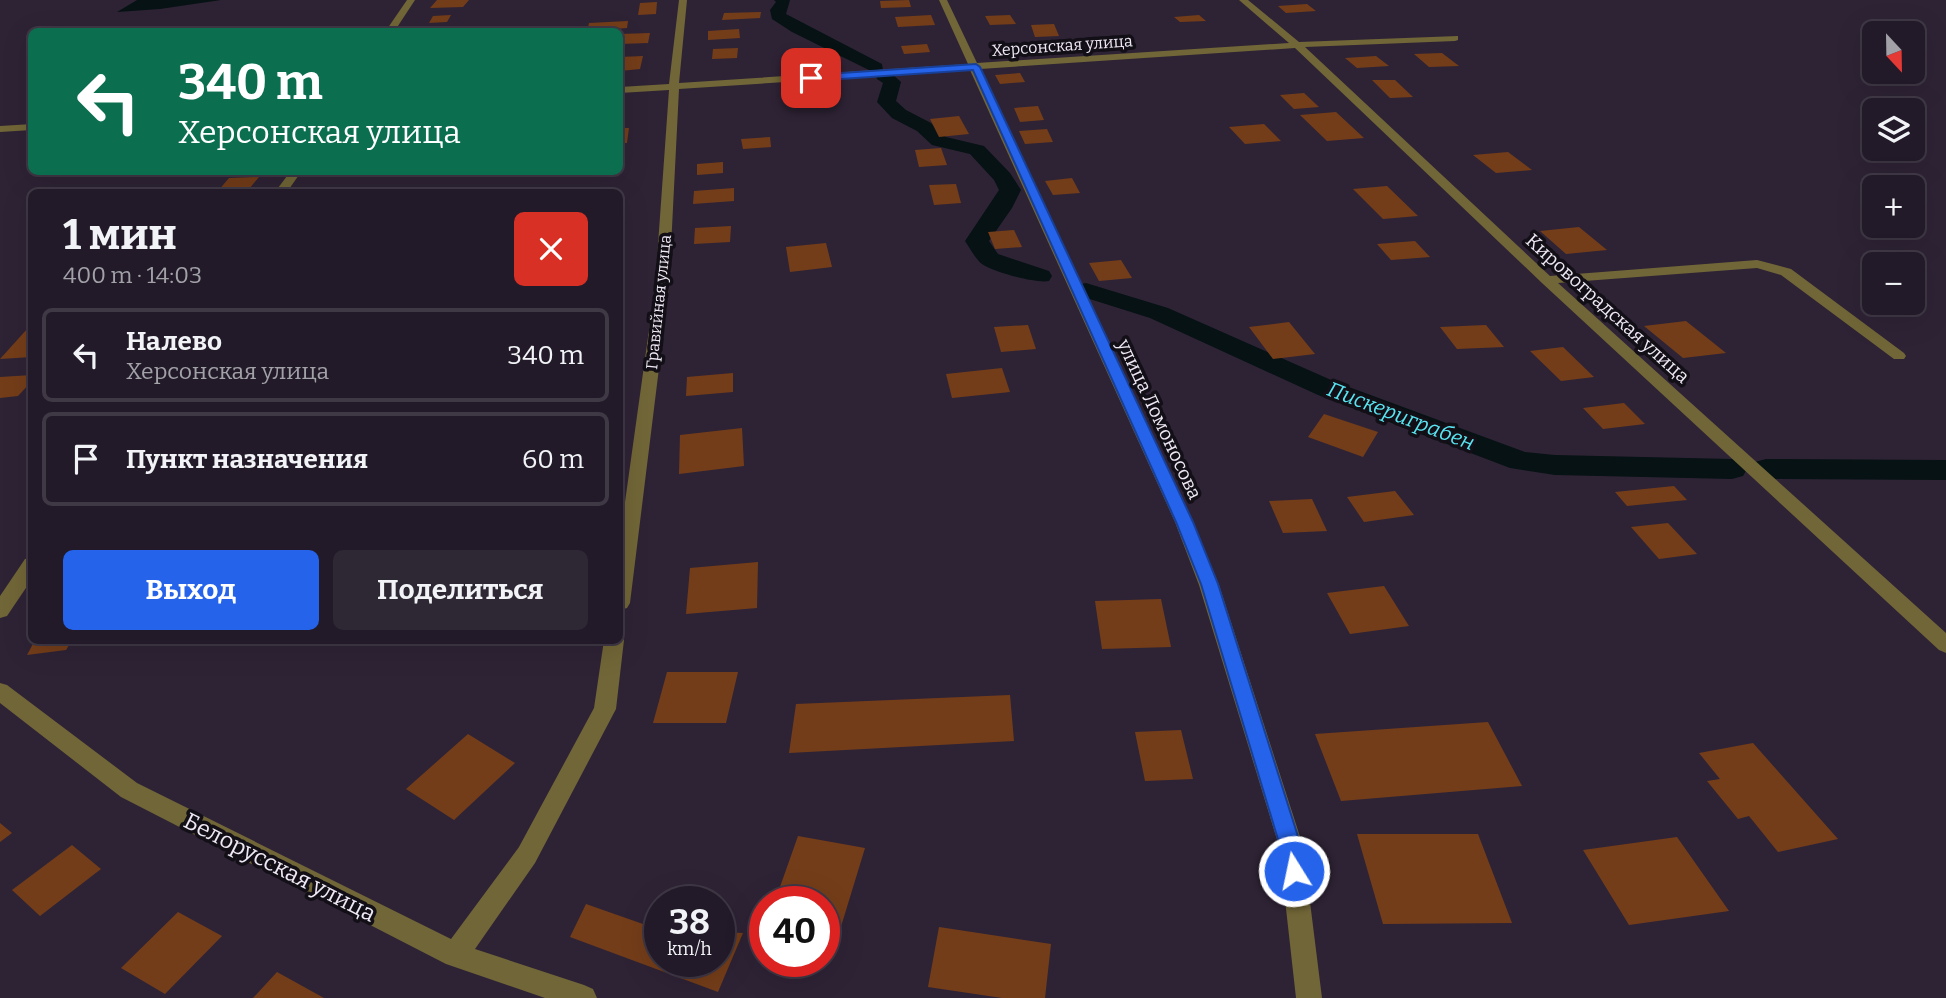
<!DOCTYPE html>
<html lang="ru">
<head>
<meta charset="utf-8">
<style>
	body { margin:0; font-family:Bitter,serif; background:#2e2734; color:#f1f3f6; height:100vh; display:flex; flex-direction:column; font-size:26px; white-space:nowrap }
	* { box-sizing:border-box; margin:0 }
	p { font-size:23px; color:#a2a1a8 }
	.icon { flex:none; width:38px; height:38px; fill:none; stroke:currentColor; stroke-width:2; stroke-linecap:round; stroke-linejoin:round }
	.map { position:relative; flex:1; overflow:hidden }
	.sheet { position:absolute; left:28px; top:189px; width:595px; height:455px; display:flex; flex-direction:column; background:#221a28; border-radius:10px; box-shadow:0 7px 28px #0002,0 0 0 2px #3f3845 }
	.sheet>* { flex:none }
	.banner { position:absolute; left:28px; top:28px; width:595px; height:147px; border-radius:10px; box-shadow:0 7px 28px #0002,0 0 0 2px #3f3845; background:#0b6e4f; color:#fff; overflow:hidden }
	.needle { width:46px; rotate:158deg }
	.buttons { position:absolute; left:1862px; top:21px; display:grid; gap:14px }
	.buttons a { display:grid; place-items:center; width:63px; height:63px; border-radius:10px; background:#221a28; box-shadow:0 7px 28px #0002,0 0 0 2px #3f3845; font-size:35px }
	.speed { position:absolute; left:644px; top:886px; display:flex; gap:14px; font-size:35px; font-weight:700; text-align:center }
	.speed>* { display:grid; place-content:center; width:91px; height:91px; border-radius:50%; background:#221a28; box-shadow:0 7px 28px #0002,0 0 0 2px #3f3845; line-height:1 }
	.speed small { font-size:18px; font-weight:400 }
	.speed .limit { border:10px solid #d22; background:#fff; color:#111 }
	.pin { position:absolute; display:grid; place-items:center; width:60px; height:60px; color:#fff; margin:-30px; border-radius:14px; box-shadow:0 4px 10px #0006 }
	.me { position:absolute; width:77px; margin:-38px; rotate:350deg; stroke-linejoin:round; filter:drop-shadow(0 0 5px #0008) }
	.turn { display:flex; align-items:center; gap:24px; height:147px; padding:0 35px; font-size:32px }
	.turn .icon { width:91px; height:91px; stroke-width:2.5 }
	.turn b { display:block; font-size:49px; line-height:60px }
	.round { display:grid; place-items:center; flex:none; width:74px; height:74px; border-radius:10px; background:#2e2734 }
	.head { display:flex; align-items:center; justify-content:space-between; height:119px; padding:0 35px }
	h1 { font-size:42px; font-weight:700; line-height:52px }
	.cta { display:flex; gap:14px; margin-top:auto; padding:14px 35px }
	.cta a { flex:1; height:80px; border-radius:10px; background:#2563eb; color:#fff; font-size:28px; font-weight:700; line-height:80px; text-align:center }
	.cta a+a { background:#2e2734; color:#f1f3f6 }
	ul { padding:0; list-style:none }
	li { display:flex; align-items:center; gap:21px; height:94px; margin:0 14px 10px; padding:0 21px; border:4px solid #3f3845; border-radius:10px }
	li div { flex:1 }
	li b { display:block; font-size:26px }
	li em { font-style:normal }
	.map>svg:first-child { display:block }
	.water { fill:#061213 }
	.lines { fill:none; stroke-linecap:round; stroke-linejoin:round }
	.canal { fill:#061213; fill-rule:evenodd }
	.building { fill:#743d19 }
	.minor { fill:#716637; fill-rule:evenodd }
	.route { fill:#2563eb; stroke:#184099; stroke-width:2 }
	.labels { text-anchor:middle; stroke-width:7; stroke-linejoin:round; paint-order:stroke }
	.far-street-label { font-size:16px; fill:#efe9f5; stroke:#130f17 }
	.street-label { font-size:19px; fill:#efe9f5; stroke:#130f17 }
	.water-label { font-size:21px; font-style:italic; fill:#58e5f1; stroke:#130f17 }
	.near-street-label { font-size:23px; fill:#efe9f5; stroke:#130f17 }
</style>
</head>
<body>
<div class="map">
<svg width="1946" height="998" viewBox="0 0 1946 998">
	<rect width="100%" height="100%" fill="#2e2335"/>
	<path class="water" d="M137,0H221L160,9L117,12Z"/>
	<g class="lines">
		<path class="canal" d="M774,0H790L786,14L882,64L883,70L889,71L901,82L896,101L906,110L931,123L946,137L984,146L1010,173L1021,190L1012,208L989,241L998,254L1049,271L1052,276L1049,281C1036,284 994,272 982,264C976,260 970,248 965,241L999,190L994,180L970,154L932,145L917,131L892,118L877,102L883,83L877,79L875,73L792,32L772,19L770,10L776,2Z
			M1086,283L1168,308L1338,383L1525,452L1555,455L1732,459L1743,462L1747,469L1743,476L1732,479L1555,475L1510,468L1318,395L1150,318L1077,295L1074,290L1077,285Z
			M1766,459L1946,460V480L1766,479L1755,476L1751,469L1755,462Z"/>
	</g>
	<path class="building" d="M437,0H469L463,7L430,8Z
		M909,0L911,7L881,8L880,1Z
		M657,2L656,14L638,15L640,3Z
		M1307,4L1316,11L1286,13L1278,6Z
		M761,12L760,18L722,20L724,13Z
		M451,15L447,22L429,23L433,16Z
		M931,15L935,25L898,27L895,17Z
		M1010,15L1016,24L990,25L985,16Z
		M1199,15L1206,21L1180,22L1174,17Z
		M628,21L627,28L587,31L589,23Z
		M1054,24L1059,36L1035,37L1031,25Z
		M739,29L740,38L708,40V31Z
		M650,33L648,43L620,44V34Z
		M927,44L930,52L904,54L901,46Z
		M738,48L737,58L712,59L713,49Z
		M1442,53L1459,66L1429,67L1414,54Z
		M643,56L640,69L620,71V57Z
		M1376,56L1389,66L1357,68L1345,58Z
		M1020,73L1025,82L1000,84L995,75Z
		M1372,80H1395L1413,97L1390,98Z
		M1304,93L1319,107L1294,109L1280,95Z
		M1038,106L1044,120L1020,122L1014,108Z
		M1336,112L1364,138L1327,141L1300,115Z
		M959,116L969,134L939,137L930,119Z
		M1264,124L1281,141L1245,144L1229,127Z
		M620,128H629L627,143H620Z
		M1047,129L1053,142L1025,144L1019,131Z
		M770,137L771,147L743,149L741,139Z
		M941,148L947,165L919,167L915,150Z
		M1508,152L1532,170L1496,173L1473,155Z
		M723,162V173L697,175V164Z
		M259,177L249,189L218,191L229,178Z
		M1072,178L1080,193L1053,195L1045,181Z
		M956,184L961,203L934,205L929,185Z
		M1387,186L1418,216L1383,219L1353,189Z
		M734,188V201L693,204L694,191Z
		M731,226L730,242L694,244L695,228Z
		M1579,227L1607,250L1566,254L1540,231Z
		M1014,230L1022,247L995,249L988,232Z
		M1415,241L1430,257L1391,260L1377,244Z
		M826,243L832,267L790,272L786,247Z
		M1121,260L1132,278L1099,281L1089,263Z
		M1686,321L1726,353L1683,358L1644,326Z
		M1289,322L1315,354L1273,359L1249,327Z
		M1028,325L1036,349L1001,352L994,327Z
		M1486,325L1504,347L1457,349L1440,327Z
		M28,328H32V357L0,359Z
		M1563,347L1594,377L1561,381L1530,351Z
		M1002,368L1010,392L952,398L946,374Z
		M733,373V392L686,396L687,377Z
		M32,375V381L18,396L0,398V377Z
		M1624,403L1645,424L1603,429L1583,408Z
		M1324,414L1378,432L1363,457L1308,437Z
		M742,428L744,466L679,474L680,435Z
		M1674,486L1687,500L1627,506L1615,492Z
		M1395,491L1414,515L1364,522L1347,497Z
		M1312,499L1327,531L1283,533L1269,501Z
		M1668,523L1697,554L1659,559L1631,527Z
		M758,562L757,608L686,614L690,568Z
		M1384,586L1409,626L1350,634L1327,593Z
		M1161,599L1171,647L1102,649L1095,601Z
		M35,640H72L66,650L27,655Z
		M667,672H738L726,723H653Z
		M1010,695L1014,741L789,753L796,704Z
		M1488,722L1522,786L1341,801L1315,734Z
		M1181,730L1193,779L1145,781L1135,732Z
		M468,734L515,763L454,820L406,789Z
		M1753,743L1838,839L1778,852L1749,816L1738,819L1707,781L1720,779L1699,753Z
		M0,823L12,833L0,842Z
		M1357,834H1478L1512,923L1383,924Z
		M798,836L865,848L836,943L824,941V901H775Z
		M1677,837L1729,911L1629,925L1583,850Z
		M72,845L101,869L40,916L12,890Z
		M586,904L660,930V961H719V935L722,932L743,933L718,992L570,937Z
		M178,912L222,936L165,994L121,968Z
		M939,927L1051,944L1045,998H1002L928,987Z
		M277,972L324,998H253Z"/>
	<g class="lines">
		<path class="minor" d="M407,0H415L394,32H385Z
			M679,0H687L679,83L968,64L939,0H947L977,63L1289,43L1239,0H1248L1299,42L1458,36V40L1455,41L1305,47L1550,276L1757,260L1791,269L1904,353L1906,356L1904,359H1894L1781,275L1757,268L1558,283L1946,633V653L1939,650L1542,283L1295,48L980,69L1193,522L1219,585L1303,846L1322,998H1296L1279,846L1199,585L1175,522L970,70L679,89L669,287L630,603L627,608L620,610V538L655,287L669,90L620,93V87L669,84Z
			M32,124V130L0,132V126Z
			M290,172H301L287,192H275Z
			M32,557V579L7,616L0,618V596L25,559Z
			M620,634L624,640L616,709L535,863L475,949L584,985L593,989L597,998H545L446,964L121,797L0,703V683L7,685L137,783L451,939L519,847L594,708L604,640H620Z"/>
	</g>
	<path class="route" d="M976,64L980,67L1193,522L1218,584L1301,846L1305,871L1301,879L1294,882L1286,879L1280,846L1201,584L1176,522L973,70L811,81L806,78L811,75Z"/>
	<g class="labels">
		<g class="far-street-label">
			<text transform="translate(1062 45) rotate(-4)" y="6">Херсонская улица</text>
			<text transform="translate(658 302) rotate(-84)" y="6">Гравийная улица</text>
		</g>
		<g class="street-label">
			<text transform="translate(1608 308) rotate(42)" y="7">Кировоградская улица</text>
			<text transform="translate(1160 419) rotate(65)" y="7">улица Ломоносова</text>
		</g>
		<g class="water-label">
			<text transform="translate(1401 416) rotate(21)" y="7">Пискериграбен</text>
		</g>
		<g class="near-street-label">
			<text transform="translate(280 867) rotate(27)" y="8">Белорусская улица</text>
		</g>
	</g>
</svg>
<div class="buttons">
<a><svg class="needle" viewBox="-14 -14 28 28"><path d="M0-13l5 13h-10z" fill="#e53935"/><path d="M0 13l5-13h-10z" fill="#a2a1a8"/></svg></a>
<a><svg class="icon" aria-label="layers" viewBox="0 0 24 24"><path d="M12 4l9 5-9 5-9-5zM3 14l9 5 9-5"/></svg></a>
<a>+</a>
<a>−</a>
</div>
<div class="speed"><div>38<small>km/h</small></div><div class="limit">40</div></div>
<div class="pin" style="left:811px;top:78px;background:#d93025"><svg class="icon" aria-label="arrive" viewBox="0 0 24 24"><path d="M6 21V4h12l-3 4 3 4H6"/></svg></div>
<svg class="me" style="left:1294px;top:871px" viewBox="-20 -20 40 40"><circle r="17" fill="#2563eb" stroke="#fff" stroke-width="3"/><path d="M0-11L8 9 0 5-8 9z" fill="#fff"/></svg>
<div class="banner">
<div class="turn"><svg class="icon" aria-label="left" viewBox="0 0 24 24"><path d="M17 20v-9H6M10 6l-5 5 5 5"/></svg><div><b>340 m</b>Херсонская улица</div></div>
</div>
<section class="sheet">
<div class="head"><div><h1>1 мин</h1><p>400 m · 14:03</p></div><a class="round" style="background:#d93025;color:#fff"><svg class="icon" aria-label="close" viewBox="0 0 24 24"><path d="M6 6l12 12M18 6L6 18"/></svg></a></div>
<ul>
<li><svg class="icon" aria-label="left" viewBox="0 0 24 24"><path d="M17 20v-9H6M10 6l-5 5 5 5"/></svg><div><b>Налево</b><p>Херсонская улица</p></div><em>340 m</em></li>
<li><svg class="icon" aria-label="arrive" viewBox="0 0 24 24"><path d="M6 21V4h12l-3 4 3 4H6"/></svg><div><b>Пункт назначения</b></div><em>60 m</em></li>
</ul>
<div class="cta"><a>Выход</a><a>Поделиться</a></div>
</section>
</div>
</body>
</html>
